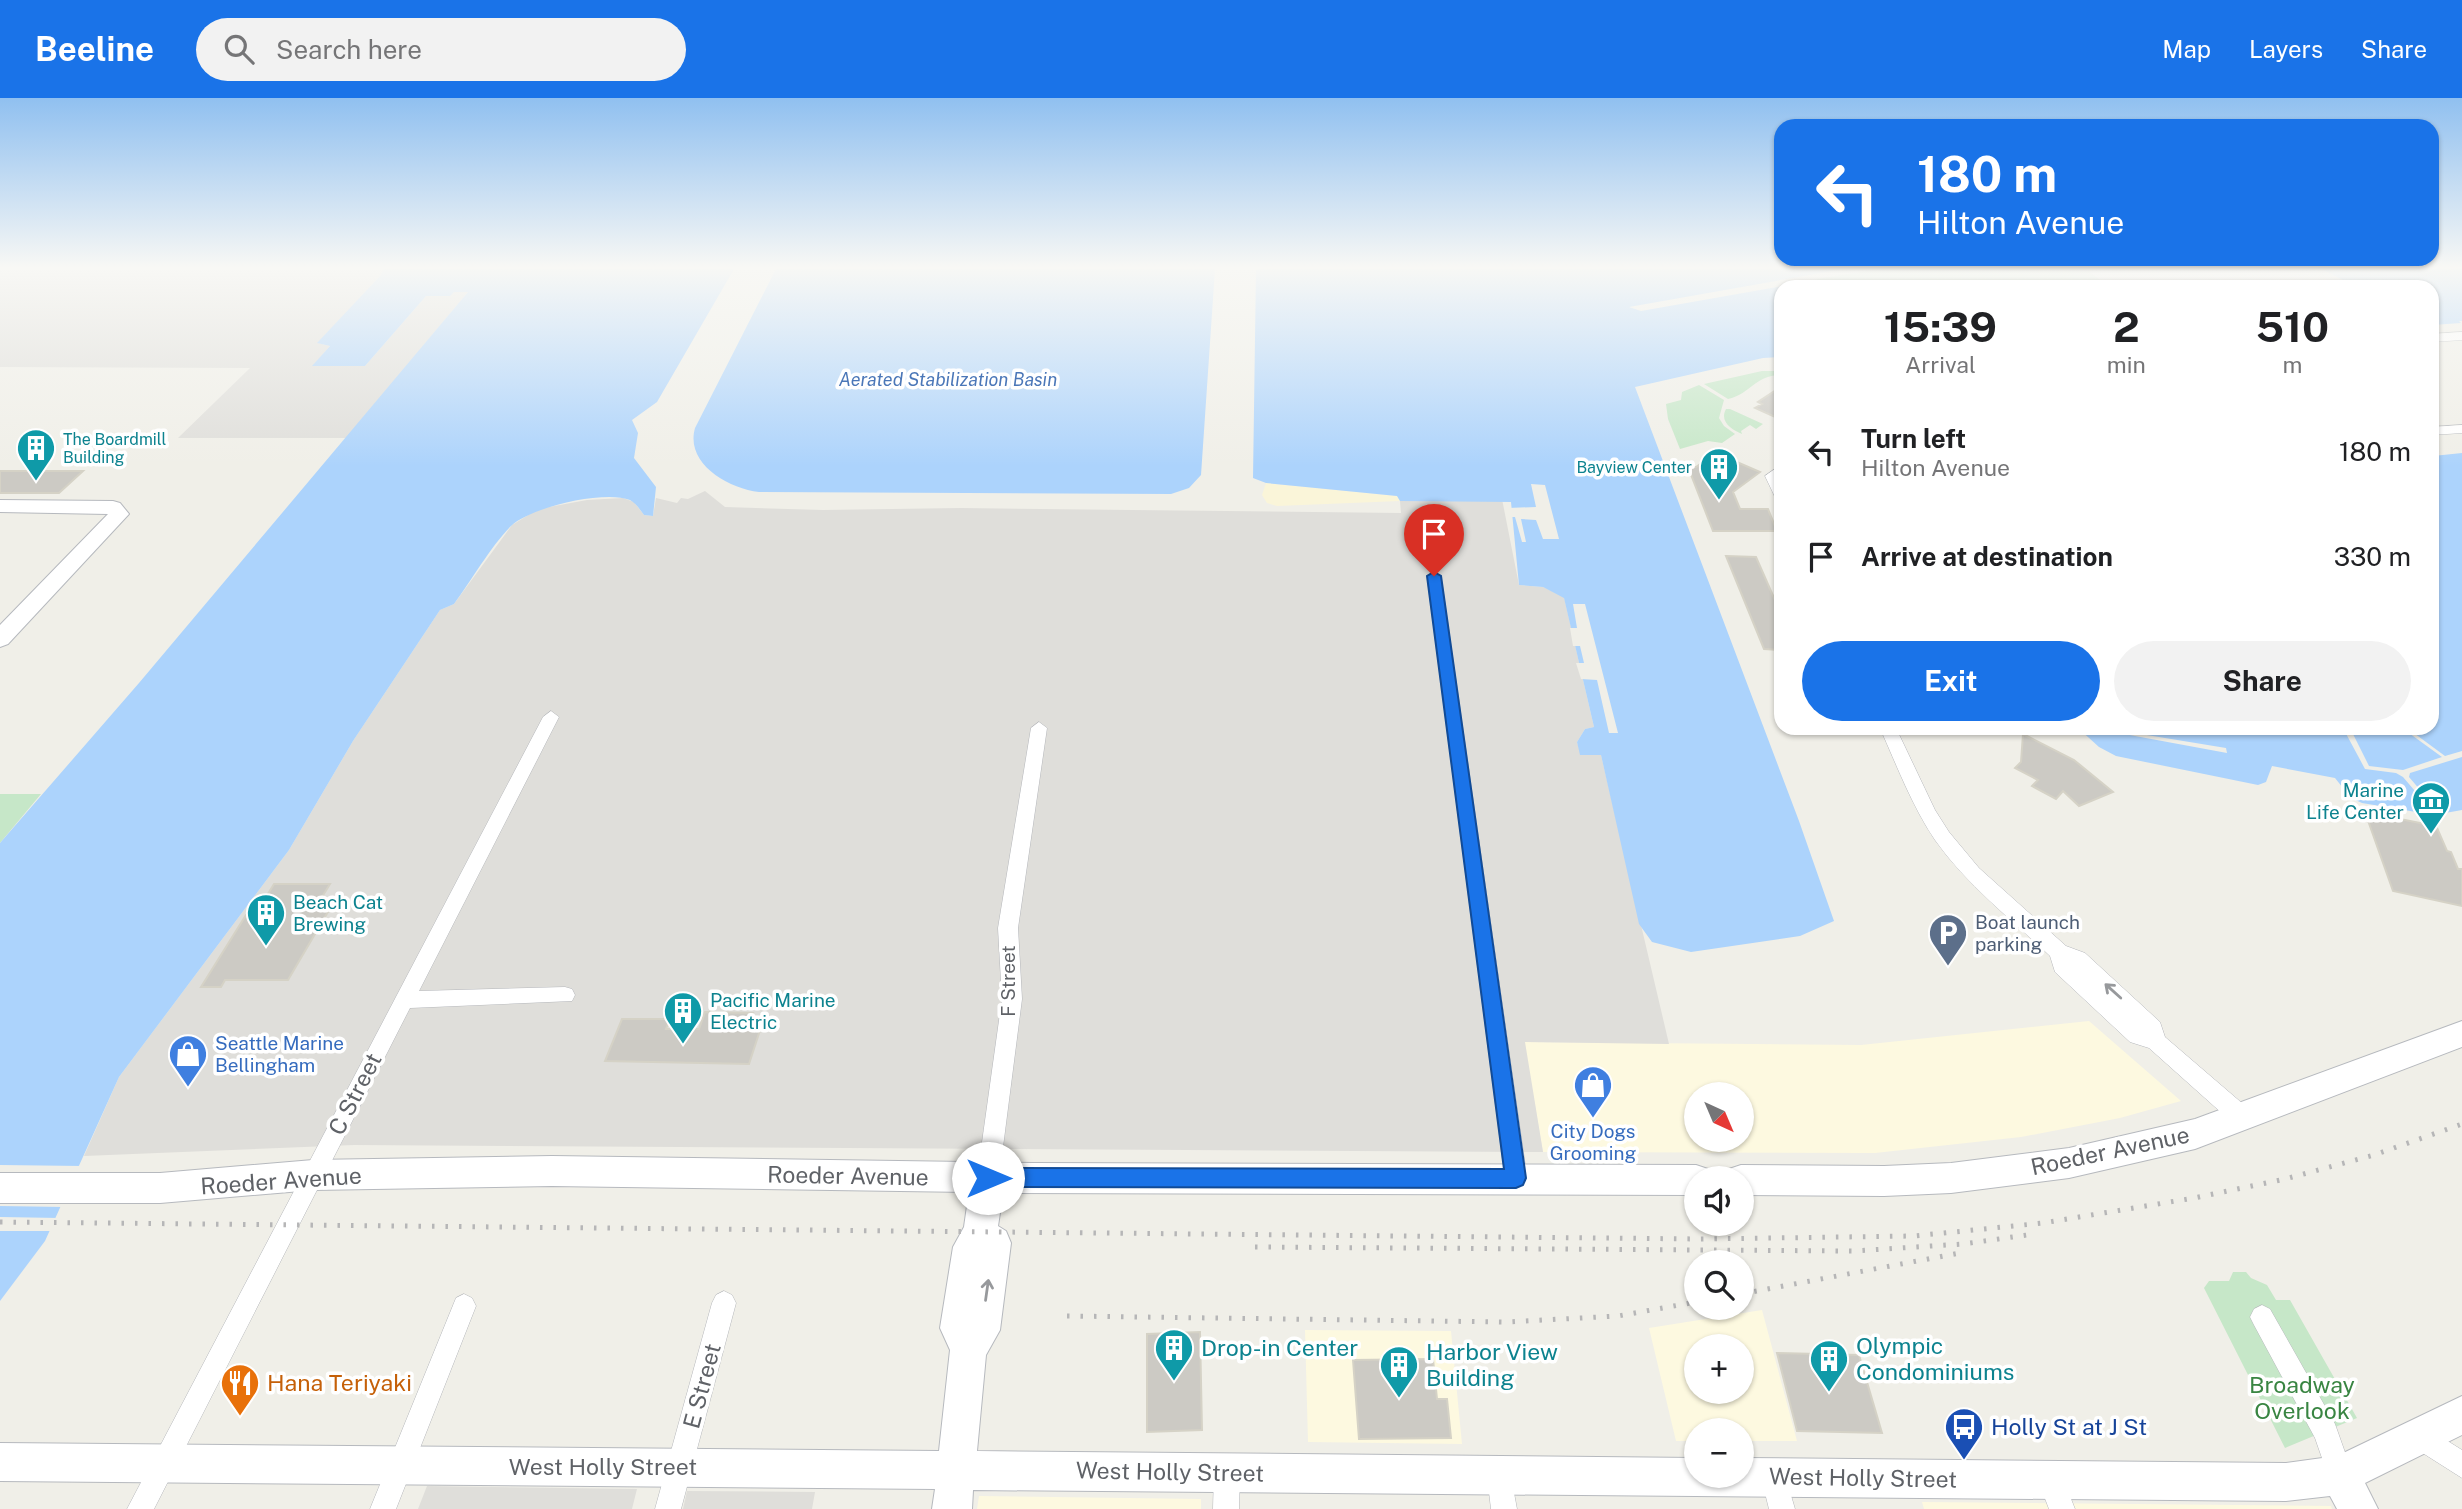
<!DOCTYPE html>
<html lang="en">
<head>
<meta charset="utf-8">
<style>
	body { margin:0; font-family:"Public Sans",sans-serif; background:#f2f2f2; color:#202124; height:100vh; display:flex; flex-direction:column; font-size:26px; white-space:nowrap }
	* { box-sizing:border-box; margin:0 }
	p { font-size:23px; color:#757577 }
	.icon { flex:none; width:38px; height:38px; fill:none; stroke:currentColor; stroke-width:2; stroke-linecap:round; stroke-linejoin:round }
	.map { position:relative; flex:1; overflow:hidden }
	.side { position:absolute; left:1774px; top:182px; width:665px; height:455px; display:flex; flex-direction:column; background:#fff; border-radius:21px; box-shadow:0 2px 5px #0004 }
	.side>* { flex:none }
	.hud { position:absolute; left:1774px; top:21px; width:665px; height:147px; border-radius:21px; box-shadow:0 2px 5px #0004; background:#1a73e8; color:#fff; overflow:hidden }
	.needle { width:46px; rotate:136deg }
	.fabs { position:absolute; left:1684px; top:984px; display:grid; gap:14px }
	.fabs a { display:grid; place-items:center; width:70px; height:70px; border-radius:50%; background:#fff; box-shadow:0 2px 5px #0004; font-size:35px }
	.pin { position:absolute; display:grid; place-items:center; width:60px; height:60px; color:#fff; margin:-72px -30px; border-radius:50% 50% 50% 0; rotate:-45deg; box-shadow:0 0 7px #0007 }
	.pin .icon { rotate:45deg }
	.me { position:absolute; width:77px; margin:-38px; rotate:90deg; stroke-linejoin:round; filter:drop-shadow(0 0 5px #0008) }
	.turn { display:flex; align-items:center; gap:24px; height:147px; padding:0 28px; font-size:32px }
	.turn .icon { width:91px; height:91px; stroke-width:2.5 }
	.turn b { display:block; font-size:49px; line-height:60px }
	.eta { display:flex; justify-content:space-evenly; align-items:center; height:119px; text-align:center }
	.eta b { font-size:42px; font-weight:700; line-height:49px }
	.action { display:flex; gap:14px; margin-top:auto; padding:14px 28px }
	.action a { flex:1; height:80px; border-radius:42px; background:#1a73e8; color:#fff; font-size:28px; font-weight:700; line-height:80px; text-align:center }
	.action a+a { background:#f2f2f2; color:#202124 }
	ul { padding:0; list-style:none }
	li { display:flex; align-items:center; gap:21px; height:105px; padding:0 28px }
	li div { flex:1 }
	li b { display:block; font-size:26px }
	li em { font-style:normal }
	header { display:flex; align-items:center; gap:42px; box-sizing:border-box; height:98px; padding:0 35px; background:#1a73e8; color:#fff }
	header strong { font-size:33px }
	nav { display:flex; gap:38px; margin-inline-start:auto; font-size:24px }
	.search { width:490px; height:63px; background:#f2f2f2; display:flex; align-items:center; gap:18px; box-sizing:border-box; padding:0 24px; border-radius:38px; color:#757577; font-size:26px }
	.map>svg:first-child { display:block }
	.commercial { fill:#fdf9e0; fill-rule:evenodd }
	.industrial { fill:#dfdeda }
	.green { fill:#c6e7c8 }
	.sand { fill:#faf5d9 }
	.water { fill:#acd3fc }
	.pier { fill:#f0efe8 }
	.building { fill:#cccac4; stroke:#d5d2c6; stroke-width:2 }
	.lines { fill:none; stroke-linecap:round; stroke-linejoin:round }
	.street-casing { stroke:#b5b7bb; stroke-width:1 }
	.secondary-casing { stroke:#b6b9be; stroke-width:2 }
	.street { fill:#fff; fill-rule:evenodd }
	.secondary { fill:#fff; fill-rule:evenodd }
	.rail { stroke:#b6b6b7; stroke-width:5; stroke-dasharray:2.5 11; stroke-linecap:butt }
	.oneway { stroke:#97999c }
	.route { fill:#1a73e8; stroke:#114b97; stroke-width:2 }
	.labels { text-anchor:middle; stroke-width:7; stroke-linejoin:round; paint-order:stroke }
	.far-culture-label { font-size:16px; fill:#0d838f; stroke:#fff; text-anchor:start }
	.far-water-label { font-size:18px; font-style:italic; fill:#4b77b8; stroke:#fff }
	.culture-label { font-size:19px; fill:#0d838f; stroke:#fff; text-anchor:start }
	.service-label { font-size:19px; fill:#4e5e75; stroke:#fff; text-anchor:start }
	.street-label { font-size:19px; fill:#5f6267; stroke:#fff }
	.shop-label { font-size:19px; fill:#366cbe; stroke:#fff; text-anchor:start }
	.near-street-label { font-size:23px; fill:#5f6267; stroke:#fff }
	.near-culture-label { font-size:23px; fill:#0d838f; stroke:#fff; text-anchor:start }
	.near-food-label { font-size:23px; fill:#c56008; stroke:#fff; text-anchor:start }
	.near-park-label { font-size:23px; fill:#398542; stroke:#fff }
	.near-transit-label { font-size:23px; fill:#164399; stroke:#fff; text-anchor:start }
</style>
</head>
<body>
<header>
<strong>Beeline</strong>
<div class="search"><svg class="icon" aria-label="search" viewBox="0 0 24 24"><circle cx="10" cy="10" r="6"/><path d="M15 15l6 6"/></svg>Search here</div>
<nav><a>Map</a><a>Layers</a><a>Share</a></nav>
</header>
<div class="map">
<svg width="2462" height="1411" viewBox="0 0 2462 1411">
	<rect width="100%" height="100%" fill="#f0efe8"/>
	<path class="commercial" d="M2089,923L2181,1003L2120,1020L2021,1039L1875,1055L1543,1054L1524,944L1861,947ZM1696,996H1741V1041H1696Z
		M1762,1212L1797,1343H1741V1332H1696V1343H1676L1649,1230ZM1696,1248H1741V1293H1696Z
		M1305,1232L1451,1233L1462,1346L1308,1344Z
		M979,1398L1201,1401V1411H977Z
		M1922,1404L2331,1408L2332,1411H1924Z"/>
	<path class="industrial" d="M0,171H383L381,177L318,245L330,248L313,268H365L426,198H449L454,194H468L347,340H178L250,270L0,269Z
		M705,393L725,409L823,412L961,410L1401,415L1400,403L1502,401L1519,487L1543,489L1564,499L1594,629L1585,631L1577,644L1581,657H1601L1669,946L1525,944L1543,1054L354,1047L84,1058L119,979L289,752L353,643L440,512L454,506L512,427L538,411L587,402L623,400L634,404L644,417L653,418L656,400L677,405L681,400L688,401Z
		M427,1388L637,1391L632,1411H418Z
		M687,1393L815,1394L812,1411H683Z"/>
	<path class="green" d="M1880,171H2086L2109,189H1826L1816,181Z
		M1762,273H1781V277C1755,277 1751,296 1728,301L1704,286Z
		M1699,287L1724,302L1719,320L1724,328L1735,336L1722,345L1708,343L1680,351L1668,321L1666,306L1681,302L1682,294Z
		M1726,311H1730L1763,326L1756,331L1750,327L1741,333L1742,336C1732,332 1719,324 1726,311Z
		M0,696H41L0,745Z
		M2233,1174H2246L2251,1180L2267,1187L2276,1202H2290L2357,1320L2285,1350L2204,1190L2209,1183H2229Z"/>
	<path class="sand" d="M1266,385L1397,398L1400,403L1277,408L1267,405L1262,397Z"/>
	<path class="water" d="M383,171H734L657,304L632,322L638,335L634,360L656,389L653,418L644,417C640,412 636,405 630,402C604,392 531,409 511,428C491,448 471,483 454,506L440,512L353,643L289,752L119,979L45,1143L0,1203V745L139,585L468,194H454L450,198H426L365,268H312L330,248L317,245L381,177Z
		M776,171H1215L1201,377L1189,390L1171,396L759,394C727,390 685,365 695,330Z
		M1256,171H1843L1629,209L1641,213L1800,185L1814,189H1782L1781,259L1763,260L1635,289L1799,723L1834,823L1800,838L1691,854L1652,844L1639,826L1601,657H1580L1577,644L1585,631L1594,629L1564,500L1543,489L1519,487L1511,404L1400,403L1397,398L1266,385L1253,380Z
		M2322,171H2462V223H2459L2461,225L2433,227L2432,189H2356Z
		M2462,355V712L2434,717L2362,705L2351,700L2335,680L2272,668L2266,684L2258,687L2116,658L2099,649L2078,630H2432L2433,358Z"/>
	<path class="pier" d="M1531,386L1545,387L1559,441H1543L1536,422L1521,421L1526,444H1522L1515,419H1509L1508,410L1536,409Z
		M1573,506H1585L1618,635H1609L1597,582L1581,581L1576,565H1584L1580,548H1573L1570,530H1577Z
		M2104,630L2226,650L2227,655L2108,633Z
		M2343,630H2350L2369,668L2403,672L2442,659L2402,630H2407L2445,658L2462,653V659L2410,675L2409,679L2427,700H2421L2403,679L2396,675L2365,671Z
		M0,1067L83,1068L65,1109L0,1108Z
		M0,1119L60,1120L53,1133H0Z"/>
	<path class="building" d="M1782,288V322L1755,310L1762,306L1758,304Z
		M1716,355L1760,374L1733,394L1740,411H1768L1777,433H1713L1688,369H1696Z
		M0,373H83L59,395H0Z
		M1726,458L1756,459L1782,518V552L1764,551Z
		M2023,636L2074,662L2113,694L2079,708L2063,693L2056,701L2032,688L2038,682L2015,670L2021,664Z
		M2365,714L2425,726L2434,723L2447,753L2451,754L2458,771H2462V808L2393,793Z
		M274,786H330L317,807H332L288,882H225L221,889H201L246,817H255Z
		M705,914L753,915L750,923H763L749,966L605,963L622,921H670L666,931H699Z
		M1200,1234L1202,1332L1147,1334V1236Z
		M1777,1255L1859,1257L1882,1335L1797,1333Z
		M1433,1261L1437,1301H1447L1451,1340L1359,1341L1353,1262Z"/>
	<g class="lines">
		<g class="street-casing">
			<path id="street" d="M2462,234V242L2432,244V236Z
				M2462,327V335L2432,337V329Z
				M1782,366L1779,379L1782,403L1775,399L1765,378Z
				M1434,473L1441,478L1527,1080L1524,1087L1516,1090L1508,1087L1505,1080L1427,478Z
				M551,613L559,619L419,893L565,889L572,891L575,897L572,903L410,910L154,1411H127L543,619Z
				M1039,624L1047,630L1018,830L1022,901L999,1080L996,1087L988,1090L980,1087L977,1080L1002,901L998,830L1031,630Z
				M1880,630H1896L1935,712L1949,734L1979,770L2066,848L2085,855L2160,924L2165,939L2250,1012L2253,1019L2250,1026L2242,1028L2234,1026L2149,950L2130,944L2055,874L2050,858C2011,821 1966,786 1935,742C1912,708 1897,668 1880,630Z
				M724,1193L732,1197L736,1205L681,1411H655L712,1205L716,1197Z
				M464,1196L472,1200L476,1208L396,1411H370L456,1200Z
				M2262,1207L2270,1211L2335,1326L2353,1377L2349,1386L2340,1390L2331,1386L2315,1340L2254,1227L2250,1219L2254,1211Z
				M2419,1325L2462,1352V1380L2410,1347L2406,1338L2410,1329Z
				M1227,1362L1236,1366L1240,1375L1239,1411H1213L1214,1375L1218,1366Z
				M1500,1364L1509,1368L1517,1411H1491L1487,1377L1491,1368Z
				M1774,1366L1783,1370L1795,1411H1769L1761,1379L1765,1370Z
				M2051,1369L2060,1373L2075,1411H2049L2038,1382L2042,1373Z"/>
		</g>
		<g class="secondary-casing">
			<path id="secondary" d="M0,402L113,403L120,405L129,416L8,546L0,549V527L108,416L0,414Z
				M2462,923V949L2195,1051L2069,1080L1951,1095L1884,1098L1741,1097V1080H1725L1729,1071L1741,1067L1884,1068L1951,1065L2069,1050L2195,1021Z
				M552,1058L1032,1065L1696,1067L1708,1071L1712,1080H1696V1097L1003,1095L998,1128L1006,1133L1011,1145L1000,1232L986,1257L977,1353L1696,1360V1377H1741V1360L2286,1365L2337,1358L2462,1298V1337L2365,1385L2378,1411H2337L2330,1398L2286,1403L973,1392L972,1411H932L935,1391L0,1383V1345L939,1353L950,1252L940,1230L953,1149L964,1129L969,1094L552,1088L313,1092L160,1105H0V1075H160L313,1062Z"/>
		</g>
		<use href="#street" class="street"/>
		<use href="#secondary" class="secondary"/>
		<path class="rail" d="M0,1124L1700,1141L1914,1138L2043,1125L2194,1100L2285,1081L2374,1057L2462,1026
			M1255,1149L1853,1153L1963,1146L2027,1137
			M1741,1196L1965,1154
			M1067,1218L1506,1224L1618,1218L1696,1204"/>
	</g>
	<defs><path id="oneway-shaft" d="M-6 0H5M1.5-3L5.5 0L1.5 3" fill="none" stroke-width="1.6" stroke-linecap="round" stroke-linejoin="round" transform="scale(1.75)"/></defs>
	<g class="oneway">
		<use href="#oneway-shaft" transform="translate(2113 893) rotate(-138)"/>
		<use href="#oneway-shaft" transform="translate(987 1192) rotate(-82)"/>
	</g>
	<linearGradient id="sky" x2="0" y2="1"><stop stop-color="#90c0f0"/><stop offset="0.46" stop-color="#f8f8f5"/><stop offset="1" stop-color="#f8f8f5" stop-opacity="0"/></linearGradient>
	<rect width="2462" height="368" fill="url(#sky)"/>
	<path class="route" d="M1434,474L1441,478L1526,1080L1523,1087L1516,1090L988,1089L981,1086L978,1080L981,1073L988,1070L1504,1071L1427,478Z"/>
	<defs>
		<g id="building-pin" transform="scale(2.0125)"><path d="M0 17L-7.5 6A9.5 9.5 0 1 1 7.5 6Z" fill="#0f9aa8" stroke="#fff"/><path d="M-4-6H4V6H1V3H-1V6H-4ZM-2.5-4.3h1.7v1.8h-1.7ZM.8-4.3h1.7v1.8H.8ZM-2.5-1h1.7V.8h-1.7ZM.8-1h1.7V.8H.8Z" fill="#fff"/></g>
		<g id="museum-pin" transform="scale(2.0125)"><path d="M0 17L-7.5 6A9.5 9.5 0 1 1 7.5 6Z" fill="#0f9aa8" stroke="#fff"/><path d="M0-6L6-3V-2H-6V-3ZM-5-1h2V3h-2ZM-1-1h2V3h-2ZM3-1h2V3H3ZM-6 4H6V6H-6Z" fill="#fff"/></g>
		<g id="parking-pin" transform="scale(2.0125)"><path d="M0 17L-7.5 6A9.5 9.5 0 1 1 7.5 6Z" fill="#5c6f8a" stroke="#fff"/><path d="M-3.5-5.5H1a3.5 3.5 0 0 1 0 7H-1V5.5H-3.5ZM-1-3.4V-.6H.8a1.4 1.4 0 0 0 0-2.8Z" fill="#fff"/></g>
		<g id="shop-pin" transform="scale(2.0125)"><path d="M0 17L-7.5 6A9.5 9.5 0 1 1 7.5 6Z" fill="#3f7fe0" stroke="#fff"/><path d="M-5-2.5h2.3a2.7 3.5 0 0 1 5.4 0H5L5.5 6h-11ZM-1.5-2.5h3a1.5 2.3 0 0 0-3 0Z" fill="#fff"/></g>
		<g id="restaurant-pin" transform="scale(2.0125)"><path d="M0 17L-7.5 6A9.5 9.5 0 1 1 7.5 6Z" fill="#e8710a" stroke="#fff"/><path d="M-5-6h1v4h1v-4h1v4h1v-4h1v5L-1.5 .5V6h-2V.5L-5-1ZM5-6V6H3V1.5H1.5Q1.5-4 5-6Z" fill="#fff"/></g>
		<g id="bus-pin" transform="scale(2.0125)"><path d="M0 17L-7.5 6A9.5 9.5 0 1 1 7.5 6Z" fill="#1a4fb4" stroke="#fff"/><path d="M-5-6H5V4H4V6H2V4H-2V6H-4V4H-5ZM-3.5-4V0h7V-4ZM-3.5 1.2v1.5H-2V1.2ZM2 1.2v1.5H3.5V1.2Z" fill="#fff"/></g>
	</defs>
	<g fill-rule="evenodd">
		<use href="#building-pin" x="36" y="350"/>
		<use href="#building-pin" x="1719" y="369"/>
		<use href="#museum-pin" x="2431" y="703"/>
		<use href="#building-pin" x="266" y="815"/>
		<use href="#parking-pin" x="1948" y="835"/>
		<use href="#building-pin" x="683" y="913"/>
		<use href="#shop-pin" x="188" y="956"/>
		<use href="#shop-pin" x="1593" y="987"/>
		<use href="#building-pin" x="1174" y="1250"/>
		<use href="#building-pin" x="1829" y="1261"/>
		<use href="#building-pin" x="1399" y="1267"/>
		<use href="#restaurant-pin" x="240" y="1285"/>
		<use href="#bus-pin" x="1964" y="1329"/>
	</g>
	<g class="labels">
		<g class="far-culture-label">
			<text x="63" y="347">The Boardmill<tspan x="63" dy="18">Building</tspan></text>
			<text x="1692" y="375" text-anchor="end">Bayview Center</text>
		</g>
		<g class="far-water-label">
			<text x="948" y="288">Aerated Stabilization Basin</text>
		</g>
		<g class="culture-label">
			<text x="2404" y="699" text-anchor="end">Marine<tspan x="2404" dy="22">Life Center</tspan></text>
			<text x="293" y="811">Beach Cat<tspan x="293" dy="22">Brewing</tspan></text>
			<text x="710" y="909">Pacific Marine<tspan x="710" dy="22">Electric</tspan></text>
		</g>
		<g class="service-label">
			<text x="1975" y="831">Boat launch<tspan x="1975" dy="22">parking</tspan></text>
		</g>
		<g class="street-label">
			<text transform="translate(1008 883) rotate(-90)" y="7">F Street</text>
		</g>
		<g class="shop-label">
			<text x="215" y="952">Seattle Marine<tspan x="215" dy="22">Bellingham</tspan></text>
			<text x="1593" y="1040" text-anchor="middle">City Dogs<tspan x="1593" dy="22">Grooming</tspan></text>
		</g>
		<g class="near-street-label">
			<text transform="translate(355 996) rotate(-63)" y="8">C Street</text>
			<text transform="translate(2110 1053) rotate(-12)" y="8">Roeder Avenue</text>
			<text transform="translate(848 1078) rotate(1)" y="8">Roeder Avenue</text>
			<text transform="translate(281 1083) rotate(-4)" y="8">Roeder Avenue</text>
			<text transform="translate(702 1288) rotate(-75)" y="8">E Street</text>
			<text x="603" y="1377">West Holly Street</text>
			<text transform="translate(1170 1374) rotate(1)" y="8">West Holly Street</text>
			<text transform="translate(1863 1380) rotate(1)" y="8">West Holly Street</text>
		</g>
		<g class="near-culture-label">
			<text x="1856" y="1256">Olympic<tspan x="1856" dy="26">Condominiums</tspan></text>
			<text x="1201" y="1258">Drop-in Center</text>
			<text x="1426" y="1262">Harbor View<tspan x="1426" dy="26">Building</tspan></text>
		</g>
		<g class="near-food-label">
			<text x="267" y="1293">Hana Teriyaki</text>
		</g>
		<g class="near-park-label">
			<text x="2302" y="1295">Broadway<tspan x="2302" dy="26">Overlook</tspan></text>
		</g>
		<g class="near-transit-label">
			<text x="1991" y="1337">Holly St at J St</text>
		</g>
	</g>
</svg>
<div class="fabs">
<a><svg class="needle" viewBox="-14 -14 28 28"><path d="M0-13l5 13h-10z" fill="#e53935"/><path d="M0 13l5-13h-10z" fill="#757577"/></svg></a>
<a><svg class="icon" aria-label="sound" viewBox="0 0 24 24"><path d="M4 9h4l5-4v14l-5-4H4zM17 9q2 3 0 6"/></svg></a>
<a><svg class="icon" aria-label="search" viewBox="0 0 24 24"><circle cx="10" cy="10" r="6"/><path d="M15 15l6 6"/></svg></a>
<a>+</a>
<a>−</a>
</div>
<div class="pin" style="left:1434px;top:478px;background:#d93025"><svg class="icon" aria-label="arrive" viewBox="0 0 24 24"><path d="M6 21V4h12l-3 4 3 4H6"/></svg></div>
<svg class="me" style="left:988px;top:1080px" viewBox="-20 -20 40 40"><circle r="19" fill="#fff"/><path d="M0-13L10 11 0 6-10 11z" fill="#1a73e8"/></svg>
<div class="hud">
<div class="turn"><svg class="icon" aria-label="left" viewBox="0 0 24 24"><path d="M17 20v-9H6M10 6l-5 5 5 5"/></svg><div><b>180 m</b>Hilton Avenue</div></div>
</div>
<section class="side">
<div class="eta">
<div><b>15:39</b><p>Arrival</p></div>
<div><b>2</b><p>min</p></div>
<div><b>510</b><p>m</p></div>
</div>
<ul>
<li><svg class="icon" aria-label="left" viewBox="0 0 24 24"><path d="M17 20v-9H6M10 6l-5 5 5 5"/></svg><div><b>Turn left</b><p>Hilton Avenue</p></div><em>180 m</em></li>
<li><svg class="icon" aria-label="arrive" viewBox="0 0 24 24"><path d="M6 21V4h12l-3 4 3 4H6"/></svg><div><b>Arrive at destination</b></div><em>330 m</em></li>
</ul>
<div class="action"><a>Exit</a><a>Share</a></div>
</section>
</div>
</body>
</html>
